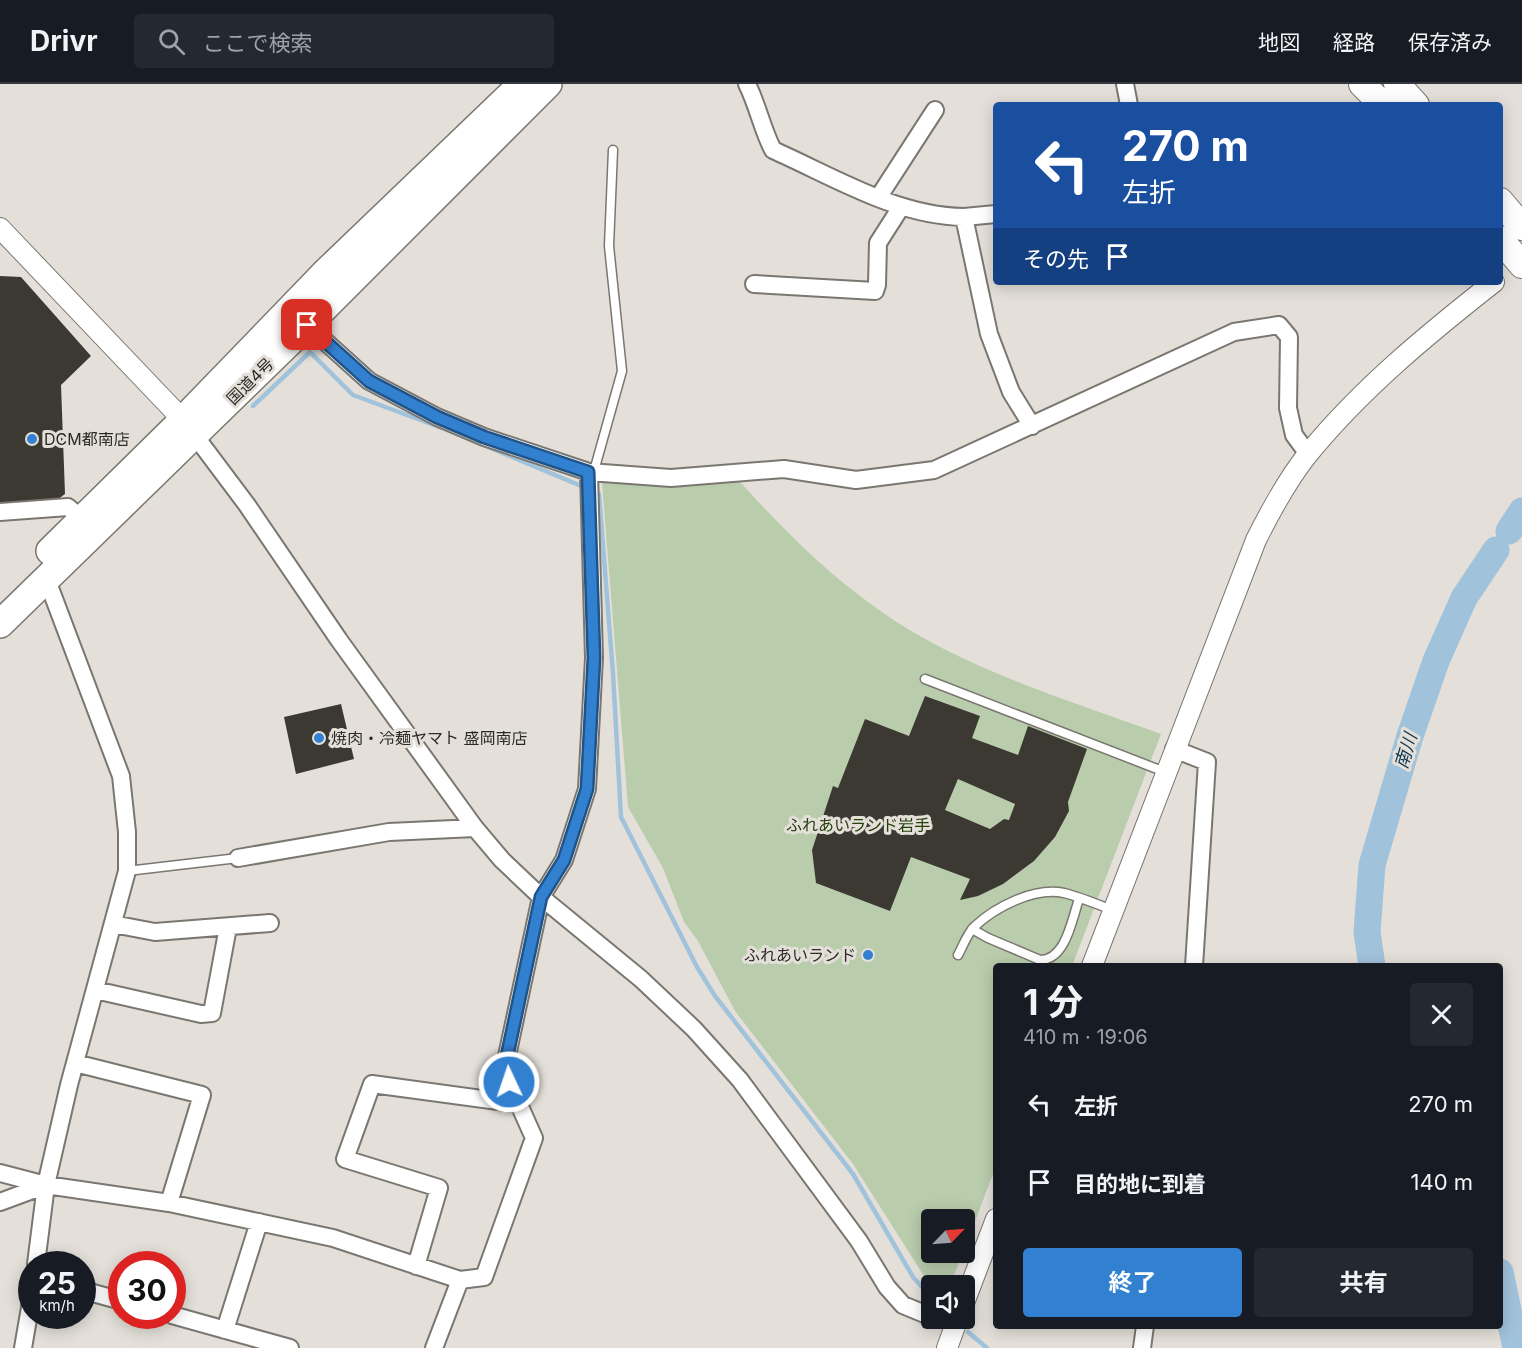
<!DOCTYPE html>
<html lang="ja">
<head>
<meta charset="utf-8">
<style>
	body { margin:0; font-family:Inter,"Noto Sans JP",sans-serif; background:#242831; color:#f1f3f6; height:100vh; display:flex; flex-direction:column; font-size:22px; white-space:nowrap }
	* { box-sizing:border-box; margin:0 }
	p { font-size:20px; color:#9ea1a6 }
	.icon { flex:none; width:33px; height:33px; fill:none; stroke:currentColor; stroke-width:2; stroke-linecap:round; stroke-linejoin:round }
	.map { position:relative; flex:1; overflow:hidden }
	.details { position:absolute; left:993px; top:879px; width:510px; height:366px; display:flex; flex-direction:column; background:#171b24; border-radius:6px; box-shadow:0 3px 15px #0003 }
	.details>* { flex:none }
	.hud { position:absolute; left:993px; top:18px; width:510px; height:183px; border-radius:6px; box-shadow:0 3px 15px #0003; background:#1a4fa0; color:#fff; overflow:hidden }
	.needle { width:39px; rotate:65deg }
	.fabs { position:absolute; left:921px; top:1125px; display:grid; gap:12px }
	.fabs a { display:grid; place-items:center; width:54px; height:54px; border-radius:6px; background:#171b24; box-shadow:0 3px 15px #0003; font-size:30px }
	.speed { position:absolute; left:18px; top:1167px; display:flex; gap:12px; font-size:30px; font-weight:700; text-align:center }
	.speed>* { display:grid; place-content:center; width:78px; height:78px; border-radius:50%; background:#171b24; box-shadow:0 3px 15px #0003; line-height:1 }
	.speed small { font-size:15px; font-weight:400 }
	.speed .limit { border:9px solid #d22; background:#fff; color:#111 }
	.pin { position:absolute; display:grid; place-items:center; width:51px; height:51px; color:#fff; margin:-26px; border-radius:12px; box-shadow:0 3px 9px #0006 }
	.me { position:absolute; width:66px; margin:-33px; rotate:357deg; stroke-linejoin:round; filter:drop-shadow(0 0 4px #0008) }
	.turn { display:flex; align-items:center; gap:21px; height:126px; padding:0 30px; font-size:27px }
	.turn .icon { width:78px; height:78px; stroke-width:2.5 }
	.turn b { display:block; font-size:42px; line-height:51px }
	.then { display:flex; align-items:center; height:57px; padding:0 30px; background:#0003; gap:12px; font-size:22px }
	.round { display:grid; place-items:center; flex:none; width:63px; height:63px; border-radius:6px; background:#242831 }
	.summary { display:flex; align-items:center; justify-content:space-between; height:102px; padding:0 30px }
	h1 { font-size:36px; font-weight:700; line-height:45px }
	.button { display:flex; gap:12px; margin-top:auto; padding:12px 30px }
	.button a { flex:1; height:69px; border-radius:6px; background:#3281d1; color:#fff; font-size:24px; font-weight:700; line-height:69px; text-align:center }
	.button a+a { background:#242831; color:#f1f3f6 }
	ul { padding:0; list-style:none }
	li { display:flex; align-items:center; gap:18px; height:78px; padding:0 30px }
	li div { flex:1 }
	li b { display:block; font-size:22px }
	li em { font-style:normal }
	header { display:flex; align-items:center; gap:36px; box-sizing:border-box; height:84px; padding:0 30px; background:#171b24; border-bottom:2px solid #363941 }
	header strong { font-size:28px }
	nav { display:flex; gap:33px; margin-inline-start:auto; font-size:21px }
	.search { width:420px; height:54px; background:#242831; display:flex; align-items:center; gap:15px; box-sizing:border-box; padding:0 21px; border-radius:6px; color:#9ea1a6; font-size:22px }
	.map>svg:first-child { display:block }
	.green { fill:#b9cdac }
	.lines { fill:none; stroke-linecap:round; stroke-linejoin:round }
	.stream { stroke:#a1c2db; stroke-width:4.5 }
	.river { stroke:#a1c2db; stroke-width:27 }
	.building { fill:#3c3933; fill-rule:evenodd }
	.service-casing { stroke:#7a7771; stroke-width:11 }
	.minor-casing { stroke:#7a7771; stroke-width:20 }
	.tertiary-casing { stroke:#7a7771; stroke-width:22 }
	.primary-casing { stroke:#7a7771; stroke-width:28 }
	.trunk-casing { stroke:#7a7771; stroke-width:30 }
	.service { stroke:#fff; stroke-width:8 }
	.minor { stroke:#fff; stroke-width:16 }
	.tertiary { stroke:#fff; stroke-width:20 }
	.primary { stroke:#fff; stroke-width:26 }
	.trunk { stroke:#fff; stroke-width:27 }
	.route-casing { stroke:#205488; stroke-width:15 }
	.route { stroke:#3281d1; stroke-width:10 }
	.poi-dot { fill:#3281d1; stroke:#e4e0d9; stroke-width:2 }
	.labels { text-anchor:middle; stroke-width:6; stroke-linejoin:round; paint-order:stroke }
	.street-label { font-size:16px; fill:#2b2a27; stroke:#e4e0d9 }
	.poi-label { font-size:16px; fill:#2b2a27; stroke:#e4e0d9; text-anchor:start }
	.park-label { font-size:16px; fill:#243e0c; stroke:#e4e0d9 }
	.water-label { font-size:18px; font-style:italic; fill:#0c344f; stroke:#e4e0d9 }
</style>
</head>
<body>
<header>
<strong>Drivr</strong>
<div class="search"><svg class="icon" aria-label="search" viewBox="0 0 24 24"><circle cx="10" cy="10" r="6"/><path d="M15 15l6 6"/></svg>ここで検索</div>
<nav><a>地図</a><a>経路</a><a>保存済み</a></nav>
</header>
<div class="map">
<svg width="1522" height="1264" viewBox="0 0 1522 1264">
	<rect width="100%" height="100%" fill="#e4e0d9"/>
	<path class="green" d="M728,396L739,397C784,446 824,487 879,526C962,585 1066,615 1161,650L1072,882H996V1082L965,1164L964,1136H932V1168L963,1169L950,1201L931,1203L929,1200L853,1080L735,927L698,857L684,838L663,784L628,723L602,399L673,400Z"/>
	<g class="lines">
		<path class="stream" d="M253,322L310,268L353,311L442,344
			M486,362L586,404
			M594,407L599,410L613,590L621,733L697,883L715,912L853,1090L913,1193L932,1214
			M968,1248L987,1264"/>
		<path class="river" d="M1509,447L1522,427
			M1372,882L1367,848L1372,781L1410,652L1436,577L1464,514L1496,466
			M1500,1188L1516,1264"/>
	</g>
	<path class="building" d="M0,192L21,193L91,272L61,301L65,410L53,419L0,420Z
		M925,612L980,632L972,654L1018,671L1028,642L1087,665L1068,718L1069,727L1055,753L1034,777L1003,800L978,812L960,816L970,795L911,773L890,827L816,799L812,766L833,702L838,704L865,635L909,652ZM958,695L1015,720L1009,736L1004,735L990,745L945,726Z
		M341,620L354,675L296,690L284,633Z"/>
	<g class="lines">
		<g class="service-casing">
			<path id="service" d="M594,387L622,287L609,162L613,66
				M925,595L1165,688
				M127,787L238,774
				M972,845L988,854L1040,876C1066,876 1072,835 1079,815
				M958,871C963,862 967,850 974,843C995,823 1034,803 1064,809C1080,813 1097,820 1112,826"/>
		</g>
		<g class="minor-casing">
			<path id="minor" d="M747,0C758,22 762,45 773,66C834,93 896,132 964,133L989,250L1011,308L1032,342
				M1125,0L1129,21
				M878,114L935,26
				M964,133L996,130
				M754,200L875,207L877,201L878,159L901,123
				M307,241L369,297L437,333L484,353L589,388L671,394L784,385L856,396L934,386L1234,248L1279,241L1289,253L1288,324L1294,351L1308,370
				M190,345L247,421L339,556L475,744L502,776L541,813L641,895L694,945L740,996L859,1157L887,1203L903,1221L932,1233
				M0,428L68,423L82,435
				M1174,665L1207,678L1194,882
				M238,774L389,748L475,744
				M113,840L155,848L270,839
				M95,906L201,930L212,929L228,843
				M75,979L202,1011L169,1119
				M0,1089L46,1101L169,1119L333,1154L460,1196L484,1193L534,1054L509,998L507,972L541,813L564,776L587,705L594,574L589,388
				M0,1118L46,1101
				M36,1180L46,1101L69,1001L127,787V748L121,692L47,496
				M416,1182L439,1104L345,1075L372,1000L519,1020
				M82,1206L122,1217
				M172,1231L290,1264
				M225,1246L259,1138
				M23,1264L32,1212
				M434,1264L460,1196
				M1142,1264L1145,1242"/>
		</g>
		<g class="tertiary-casing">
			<path id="tertiary" d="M0,144L183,336
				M1092,882L1256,456C1271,426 1287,396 1308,370C1362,304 1428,250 1494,198
				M964,1219L996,1135
				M947,1264L958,1234"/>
		</g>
		<g class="primary-casing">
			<path id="primary" d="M1362,0L1383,21
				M1397,0L1416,21
				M1500,117L1522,143
				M1500,155L1522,181"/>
		</g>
		<g class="trunk-casing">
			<path id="trunk" d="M50,467L183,336L327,187L522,0
				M0,540L307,241L548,0"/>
		</g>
		<use href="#service" class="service"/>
		<use href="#minor" class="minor"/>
		<use href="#tertiary" class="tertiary"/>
		<use href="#primary" class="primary"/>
		<use href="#trunk" class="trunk"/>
	</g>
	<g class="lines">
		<g class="route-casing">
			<path id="route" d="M307,241L369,297L437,333L484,353L588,388L594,574L587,705L564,776L541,813L507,972L509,998"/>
		</g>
		<use href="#route" class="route"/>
	</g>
	<g class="poi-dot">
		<circle cx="32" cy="355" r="6"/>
		<circle cx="319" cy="654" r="6"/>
		<circle cx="868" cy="871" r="6"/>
	</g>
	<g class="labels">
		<g class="street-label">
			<text transform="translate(250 297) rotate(-45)" y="6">国道4号</text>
		</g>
		<g class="poi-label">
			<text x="44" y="361">DCM都南店</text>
			<text x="331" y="660">焼肉・冷麺ヤマト 盛岡南店</text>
			<text x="856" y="877" text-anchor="end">ふれあいランド</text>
		</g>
		<g class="park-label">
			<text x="858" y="747">ふれあいランド岩手</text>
		</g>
		<g class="water-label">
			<text transform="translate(1406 667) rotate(-73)" y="6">南川</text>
		</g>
	</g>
</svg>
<div class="fabs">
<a><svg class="needle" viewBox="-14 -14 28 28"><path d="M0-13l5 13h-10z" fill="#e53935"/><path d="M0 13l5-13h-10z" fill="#9ea1a6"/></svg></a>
<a><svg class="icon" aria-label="sound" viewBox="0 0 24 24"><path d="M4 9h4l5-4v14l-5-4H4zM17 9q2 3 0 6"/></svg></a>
</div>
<div class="speed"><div>25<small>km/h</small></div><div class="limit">30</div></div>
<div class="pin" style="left:307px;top:241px;background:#d93025"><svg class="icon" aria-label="arrive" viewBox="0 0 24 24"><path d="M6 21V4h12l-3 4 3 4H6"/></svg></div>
<svg class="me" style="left:509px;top:998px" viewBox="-20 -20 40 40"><circle r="17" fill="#3281d1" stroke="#fff" stroke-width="3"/><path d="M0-11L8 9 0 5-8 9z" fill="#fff"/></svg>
<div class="hud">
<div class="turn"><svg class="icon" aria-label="left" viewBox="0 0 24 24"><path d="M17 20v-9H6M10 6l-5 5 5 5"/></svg><div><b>270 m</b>左折</div></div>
<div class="then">その先<svg class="icon" aria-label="arrive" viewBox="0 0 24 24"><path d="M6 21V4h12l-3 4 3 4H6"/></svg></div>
</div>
<section class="details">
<div class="summary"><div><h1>1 分</h1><p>410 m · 19:06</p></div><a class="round"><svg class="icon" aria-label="close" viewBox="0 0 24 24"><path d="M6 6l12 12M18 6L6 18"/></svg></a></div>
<ul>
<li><svg class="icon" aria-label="left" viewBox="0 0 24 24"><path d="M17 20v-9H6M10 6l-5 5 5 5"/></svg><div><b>左折</b></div><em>270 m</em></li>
<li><svg class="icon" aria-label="arrive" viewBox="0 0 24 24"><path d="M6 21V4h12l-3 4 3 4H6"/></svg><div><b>目的地に到着</b></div><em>140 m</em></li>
</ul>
<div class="button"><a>終了</a><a>共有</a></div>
</section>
</div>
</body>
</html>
